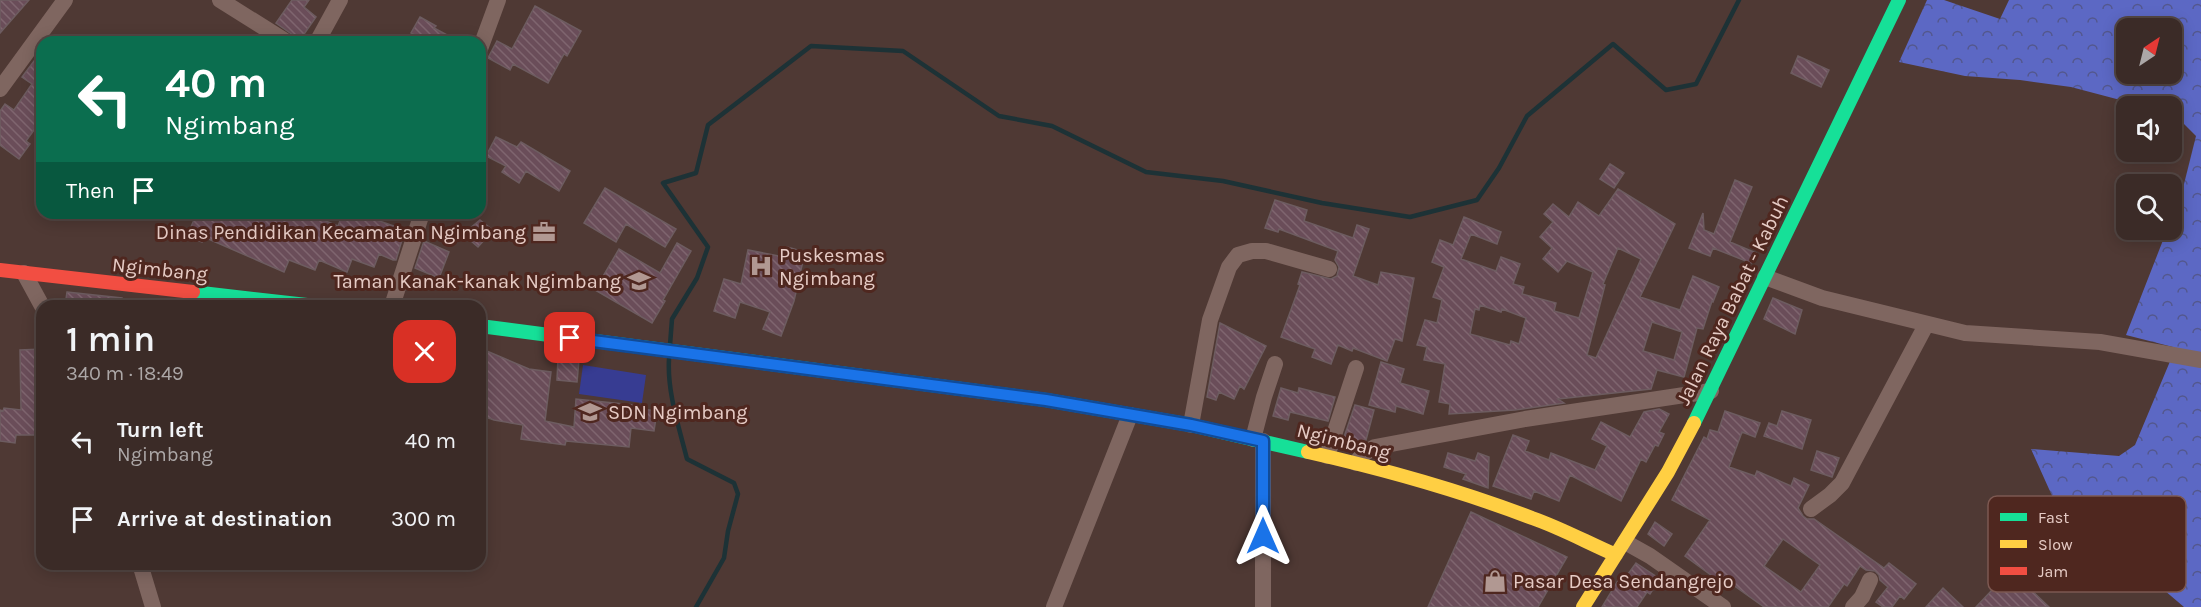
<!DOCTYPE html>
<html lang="en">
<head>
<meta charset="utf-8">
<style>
	body { margin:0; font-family:Karla,sans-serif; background:#463733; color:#f1f3f6; height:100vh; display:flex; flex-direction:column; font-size:22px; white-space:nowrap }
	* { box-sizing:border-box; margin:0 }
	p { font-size:20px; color:#aca7a7 }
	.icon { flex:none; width:33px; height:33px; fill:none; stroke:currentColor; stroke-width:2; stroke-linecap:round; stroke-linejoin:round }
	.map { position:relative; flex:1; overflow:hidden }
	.side { position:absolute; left:36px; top:300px; width:450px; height:270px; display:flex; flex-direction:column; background:#3b2b27; border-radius:18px; box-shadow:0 3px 15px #0003,0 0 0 2px #544744 }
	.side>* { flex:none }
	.top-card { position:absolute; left:36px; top:36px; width:450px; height:183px; border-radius:18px; box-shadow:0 3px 15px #0003,0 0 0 2px #544744; background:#0b6e4f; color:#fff; overflow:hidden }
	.needle { width:39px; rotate:35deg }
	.buttons { position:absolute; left:2116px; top:18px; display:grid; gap:12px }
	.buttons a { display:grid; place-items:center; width:66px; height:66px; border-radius:12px; background:#3b2b27; box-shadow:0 3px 15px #0003,0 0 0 2px #544744; font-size:30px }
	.pin { position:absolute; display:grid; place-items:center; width:51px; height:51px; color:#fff; margin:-26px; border-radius:12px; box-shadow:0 3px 9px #0006 }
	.me { position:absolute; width:66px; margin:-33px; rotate:0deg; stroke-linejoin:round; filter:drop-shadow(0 0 4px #0008) }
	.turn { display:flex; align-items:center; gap:21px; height:126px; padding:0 30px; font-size:27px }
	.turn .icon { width:78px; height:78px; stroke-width:2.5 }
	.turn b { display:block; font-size:42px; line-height:51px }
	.then { display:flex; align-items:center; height:57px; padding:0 30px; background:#0003; gap:12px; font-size:22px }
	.round { display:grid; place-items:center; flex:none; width:63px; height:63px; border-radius:18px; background:#463733 }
	.summary { display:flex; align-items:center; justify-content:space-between; height:102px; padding:0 30px }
	h1 { font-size:36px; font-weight:600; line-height:45px }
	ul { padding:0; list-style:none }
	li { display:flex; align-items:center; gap:18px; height:78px; padding:0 30px }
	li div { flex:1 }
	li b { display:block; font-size:22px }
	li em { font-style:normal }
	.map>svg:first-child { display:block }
	.forest { fill:url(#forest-crowns); fill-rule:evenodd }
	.garden { fill:#373c92 }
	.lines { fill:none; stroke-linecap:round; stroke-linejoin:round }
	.stream { stroke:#1d3236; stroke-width:4.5 }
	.building { fill:url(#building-back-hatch); stroke:#6d5c60; stroke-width:1.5; fill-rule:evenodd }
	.street { stroke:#7f6660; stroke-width:16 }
	.fast { stroke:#16e098; stroke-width:14 }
	.slow { stroke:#ffcf43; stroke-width:14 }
	.jam { stroke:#f24e42; stroke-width:14 }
	.route-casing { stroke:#114b97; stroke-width:15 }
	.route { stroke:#1a73e8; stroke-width:10 }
	.labels { text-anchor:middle; stroke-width:6; stroke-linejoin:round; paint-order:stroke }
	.poi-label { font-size:20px; fill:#e6cbc5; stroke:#4f271f; text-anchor:start }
	.street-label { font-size:20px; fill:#e6cbc5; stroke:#4f271f }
	.key { fill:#4f271f; stroke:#7c5851; stroke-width:1.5 }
	.key-label { font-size:16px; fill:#e6cbc5 }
</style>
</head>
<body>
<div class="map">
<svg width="2201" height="607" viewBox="0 0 2201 607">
	<defs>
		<pattern id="forest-crowns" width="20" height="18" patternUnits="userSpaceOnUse" patternTransform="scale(1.5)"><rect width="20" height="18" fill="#5c68c4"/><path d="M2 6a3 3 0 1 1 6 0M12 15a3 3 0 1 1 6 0" fill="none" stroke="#53578d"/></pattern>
		<pattern id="building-back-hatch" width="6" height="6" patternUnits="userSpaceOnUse" patternTransform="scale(1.5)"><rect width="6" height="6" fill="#6a4d59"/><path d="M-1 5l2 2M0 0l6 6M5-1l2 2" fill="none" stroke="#7f656f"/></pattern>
	</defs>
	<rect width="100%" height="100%" fill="#4f3934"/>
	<path class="forest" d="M1927,0H1944L2000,19L2009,0H2201V607H2184L2111,545L2058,509L2031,449L2119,456L2135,445L2171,359L2173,347L2126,335L2167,230H2172V217L2182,192L2196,136L2175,115L2172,114V106H2143L2071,87L2020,80L1965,76L1899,62ZM2127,28H2172V74H2127Z"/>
	<path class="garden" d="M583,365L646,375L642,403L579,394Z"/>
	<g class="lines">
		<path class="stream" d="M670,345L672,319L697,278L708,247L663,183L696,173L708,125L811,46L903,51L999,116L1052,126L1146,172L1223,181L1322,203L1410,217L1477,200L1499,168L1527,116L1613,44L1666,90L1696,84L1739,0
			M669,359C667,392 679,427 687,459L734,483L738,494L728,531L724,558L696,607"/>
	</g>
	<path class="building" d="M0,0H29L0,33Z
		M292,0H309L304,7L316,17L300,40L276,23Z
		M535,6L581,31L567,56L564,54L548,83L513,64L510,70L488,58L497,41L512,49Z
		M420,17L436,26L434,28L460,42H428L411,33Z
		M1798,56L1829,70L1821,87L1791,73Z
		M34,61L42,67V119L26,141L30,144L19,159L0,145V111L5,104L14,110L32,84L22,77Z
		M496,137L517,147L521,142L570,171L559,191L526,171L519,183L502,172L506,166L486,156Z
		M1610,164L1624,173L1614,188L1600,179Z
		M1735,180L1752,187L1730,242L1756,253L1751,263L1713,248L1710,256L1689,248L1703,213L1704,230L1714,234Z
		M605,188L676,229L665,247L626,224L616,242L584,223Z
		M1618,189L1675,224L1640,297L1680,310L1693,276L1719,287L1713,302L1712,301L1703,329L1697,328L1684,377L1657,370L1651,389L1558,399L1564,403L1515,410L1449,414L1450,404L1439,402L1445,364L1424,360L1427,347L1417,345L1425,320L1437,323L1442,300L1433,297L1444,267L1432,262L1440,240L1453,245L1464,217L1501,232L1497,244L1471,234L1461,259L1496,271L1501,257L1520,264L1513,284L1524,287L1522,294L1556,303L1554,311L1579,318L1593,272L1567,261L1558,272L1543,259L1552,248L1540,237L1553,222L1544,214L1553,204L1569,217L1578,202L1599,216ZM1618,248L1641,259L1596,358L1587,355L1605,285L1603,284ZM1480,305L1501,312L1502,309L1526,318L1519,344L1511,341L1510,345L1470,334L1475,309L1479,310ZM1652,322L1682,332L1674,360L1643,351Z
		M1275,200L1307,210L1304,221L1353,238L1357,225L1369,229L1353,276L1378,285L1381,272L1414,278L1402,341L1395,339L1387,361L1353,348L1352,351L1338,345L1331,364L1312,357L1315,349L1281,337L1300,285L1298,284L1302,272L1331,279L1337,276L1339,267L1335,260L1338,251L1279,229L1278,232L1265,228Z
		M197,213H306L338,226L343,213H357L405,230L396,260H393L379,254L374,267L352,259L347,272L319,260L315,270L289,260L284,272L204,237L202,242L187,236Z
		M480,220L493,230L478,247L463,234Z
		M424,241L449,252L439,278L415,268Z
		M677,243L691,251L663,300L665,301L652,323L595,290L619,249L660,273Z
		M787,247L805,252L794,301L781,336L763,329L770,312L740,302L735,318L714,311L724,279L741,284L748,250L784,257Z
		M67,292L122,298L121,306H65Z
		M1773,298L1802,310L1795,334L1764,319Z
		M1220,323L1266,346L1244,389L1240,386L1234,399L1219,392L1216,400L1207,397Z
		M42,349V435H16L15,443L0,441V410L3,411L4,408L21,410L20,350Z
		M482,349L529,369L551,372L545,421L574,427L576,399L633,405V408L657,411L654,431L631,428L629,447L566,441L565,445L521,439L523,425L494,420L480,415V356Z
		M558,358L579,360L577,382L557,380Z
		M1381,362L1404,369L1400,383L1429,391L1423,414L1396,406L1395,412L1369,405Z
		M1281,388L1298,393L1299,388L1335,397L1328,421L1290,412L1288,420L1273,416Z
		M1355,405L1374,410L1366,440L1359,441L1356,447L1342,443Z
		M1659,409L1669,414L1659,432L1664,434L1658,446L1655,445L1646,462L1641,459L1621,501L1570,475L1559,501L1534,491L1531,499L1493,486L1513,435L1529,441L1525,451L1549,460L1551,453L1595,470L1607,446L1592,439L1601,422L1630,437L1644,412Z
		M1725,411L1760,423L1755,437L1742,432L1729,467L1755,476L1757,471L1791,486L1794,478L1809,485L1798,508L1803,516L1807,519H1814L1884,568L1889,563L1916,584L1904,599L1900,596L1892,607H1883L1876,602L1888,587L1880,580L1879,575L1875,571L1866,570L1860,566L1847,586L1844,584L1828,607H1764L1733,585L1730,589L1685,556L1710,520L1672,500L1704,437L1707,439L1710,430L1718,432ZM1783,539L1820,565L1801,592L1764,566Z
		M1782,411L1811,420L1802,449L1764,436L1769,423L1777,426Z
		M1817,451L1839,458L1832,477L1811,470Z
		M1448,453L1475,461L1478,453L1489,457L1488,488L1463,479L1466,474L1444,467Z
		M1471,512L1567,557L1538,607H1428Z
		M1655,522L1672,534L1664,546L1648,534Z
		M1636,563L1660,579L1650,594L1647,592L1637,607H1602L1619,579L1623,581Z
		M2005,567L2025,584L2049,607H1976L1993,589L1989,585Z
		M1943,588L1963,607H1926Z"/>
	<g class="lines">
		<path class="street" d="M220,0L287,42
			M317,42L340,0
			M480,49L498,0
			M0,89L65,0
			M24,273L42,306
			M1765,277L1822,298L1965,333L2100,342L2201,360
			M392,306L422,213
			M1191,425L1210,320L1229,267L1238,255L1252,251H1266L1329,269
			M1253,439L1264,397L1275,364
			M1263,441V607
			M1327,456L1356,368
			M1356,463L1363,454L1375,447L1525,419L1711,391
			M1811,509L1830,495L1842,483L1926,325
			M1625,542L1650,556L1723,607
			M140,564L153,607
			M1054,607L1130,415
			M1853,607L1862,597L1870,580"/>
		<path class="fast" d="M193,292L316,306
			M480,326L1046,400L1191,425L1308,452
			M1694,423L1899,0"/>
		<path class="slow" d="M1308,452C1383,469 1459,490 1532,518C1561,528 1588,543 1616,555
			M1583,607L1668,472L1694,423"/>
		<path class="jam" d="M0,270L193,292"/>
	</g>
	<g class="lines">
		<g class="route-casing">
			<path id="route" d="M570,338L1046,400L1191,425L1263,441V536"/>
		</g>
		<use href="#route" class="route"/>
	</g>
	<defs>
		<g id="office-bare" transform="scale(1.8)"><path d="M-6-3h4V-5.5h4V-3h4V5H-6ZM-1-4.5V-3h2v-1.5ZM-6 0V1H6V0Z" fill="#b19892" stroke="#4f271f" stroke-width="2.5" paint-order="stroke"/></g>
		<g id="hospital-bare" transform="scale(1.8)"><path d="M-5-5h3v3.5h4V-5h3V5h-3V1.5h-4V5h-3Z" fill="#b19892" stroke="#4f271f" stroke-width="2.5" paint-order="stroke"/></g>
		<g id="school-bare" transform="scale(1.8)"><path d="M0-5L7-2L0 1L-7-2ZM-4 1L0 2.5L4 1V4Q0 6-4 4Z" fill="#b19892" stroke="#4f271f" stroke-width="2.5" paint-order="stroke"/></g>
		<g id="shop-bare" transform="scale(1.8)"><path d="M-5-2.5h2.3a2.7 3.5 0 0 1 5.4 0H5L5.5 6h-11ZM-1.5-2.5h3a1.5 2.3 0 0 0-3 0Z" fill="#b19892" stroke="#4f271f" stroke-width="2.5" paint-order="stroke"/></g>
	</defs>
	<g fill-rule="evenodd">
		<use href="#office-bare" x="544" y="232"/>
		<use href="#hospital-bare" x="761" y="266"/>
		<use href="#school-bare" x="639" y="281"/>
		<use href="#school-bare" x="590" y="412"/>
		<use href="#shop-bare" x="1495" y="581"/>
	</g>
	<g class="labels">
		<g class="poi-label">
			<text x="526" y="239" text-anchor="end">Dinas Pendidikan Kecamatan Ngimbang</text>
			<text x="779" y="262">Puskesmas<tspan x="779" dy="23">Ngimbang</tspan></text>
			<text x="621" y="288" text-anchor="end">Taman Kanak-kanak Ngimbang</text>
			<text x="608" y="419">SDN Ngimbang</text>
			<text x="1513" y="588">Pasar Desa Sendangrejo</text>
		</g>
		<g class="street-label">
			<text transform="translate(160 269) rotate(6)" y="7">Ngimbang</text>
			<text transform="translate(1732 300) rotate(-64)" y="7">Jalan Raya Babat - Kabuh</text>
			<text transform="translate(1344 441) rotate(14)" y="7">Ngimbang</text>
		</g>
	</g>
	<rect x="1988" y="496" width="198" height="96" rx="9" class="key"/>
	<rect x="2000" y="513" width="27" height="8" fill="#16e098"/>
	<rect x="2000" y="540" width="27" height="8" fill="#ffcf43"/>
	<rect x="2000" y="567" width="27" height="8" fill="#f24e42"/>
	<g class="key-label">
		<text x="2038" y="523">Fast</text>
		<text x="2038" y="550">Slow</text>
		<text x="2038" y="577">Jam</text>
	</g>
</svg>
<div class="buttons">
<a><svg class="needle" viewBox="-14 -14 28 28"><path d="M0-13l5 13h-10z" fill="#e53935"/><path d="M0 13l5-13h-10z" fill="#aca7a7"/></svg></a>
<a><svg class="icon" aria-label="sound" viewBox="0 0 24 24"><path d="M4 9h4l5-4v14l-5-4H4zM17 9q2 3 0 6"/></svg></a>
<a><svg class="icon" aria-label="search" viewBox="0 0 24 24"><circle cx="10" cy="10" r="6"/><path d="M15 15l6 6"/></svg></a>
</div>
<div class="pin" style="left:570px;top:338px;background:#d93025"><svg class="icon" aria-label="arrive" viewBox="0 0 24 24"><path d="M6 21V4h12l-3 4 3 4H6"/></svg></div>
<svg class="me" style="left:1263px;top:536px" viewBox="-20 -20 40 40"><path d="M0-17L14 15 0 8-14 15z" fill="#1a73e8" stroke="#fff" stroke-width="4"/></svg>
<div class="top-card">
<div class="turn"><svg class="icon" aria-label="left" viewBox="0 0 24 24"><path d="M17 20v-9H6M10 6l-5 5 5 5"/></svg><div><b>40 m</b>Ngimbang</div></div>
<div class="then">Then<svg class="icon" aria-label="arrive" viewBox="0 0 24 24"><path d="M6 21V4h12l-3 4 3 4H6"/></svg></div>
</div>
<section class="side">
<div class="summary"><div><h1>1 min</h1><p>340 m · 18:49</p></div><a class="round" style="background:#d93025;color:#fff"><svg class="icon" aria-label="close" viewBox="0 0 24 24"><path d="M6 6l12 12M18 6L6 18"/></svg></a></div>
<ul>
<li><svg class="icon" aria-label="left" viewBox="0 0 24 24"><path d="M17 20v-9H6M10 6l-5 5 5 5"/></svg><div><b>Turn left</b><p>Ngimbang</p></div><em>40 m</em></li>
<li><svg class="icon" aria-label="arrive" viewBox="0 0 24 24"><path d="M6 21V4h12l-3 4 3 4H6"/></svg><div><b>Arrive at destination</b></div><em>300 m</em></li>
</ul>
</section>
</div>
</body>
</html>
